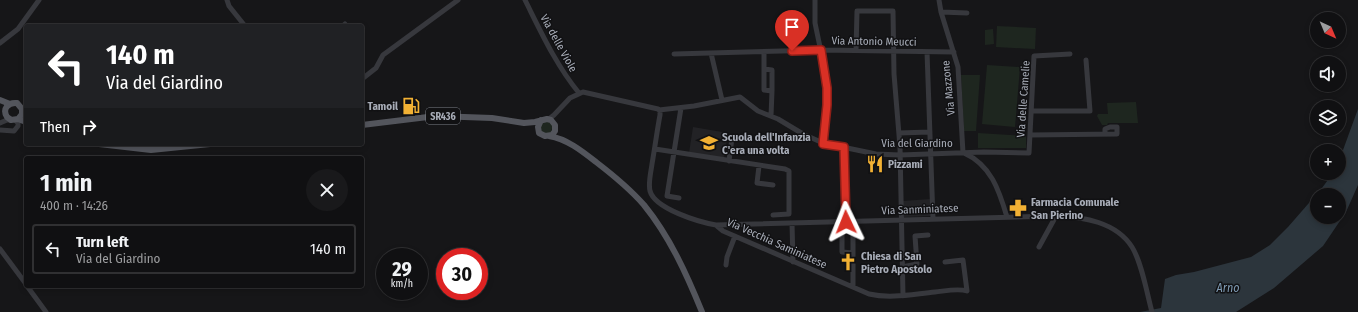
<!DOCTYPE html>
<html lang="en">
<head>
<meta charset="utf-8">
<style>
	body { margin:0; font-family:"Fira Sans Condensed",sans-serif; background:#19191b; color:#f1f3f6; height:100vh; display:flex; flex-direction:column; font-size:15px; white-space:nowrap }
	* { box-sizing:border-box; margin:0 }
	p { font-size:13px; color:#9c9d9f }
	.icon { flex:none; width:22px; height:22px; fill:none; stroke:currentColor; stroke-width:2; stroke-linecap:round; stroke-linejoin:round }
	.map { position:relative; flex:1; overflow:hidden }
	.side { position:absolute; left:24px; top:156px; width:340px; height:132px; display:flex; flex-direction:column; background:#101012; border-radius:4px; box-shadow:0 2px 6px #0003,0 0 0 1px #303032 }
	.side>* { flex:none }
	.guide { position:absolute; left:24px; top:24px; width:340px; height:122px; border-radius:4px; box-shadow:0 2px 6px #0003,0 0 0 1px #303032; background:#202124; color:#fff; overflow:hidden }
	.needle { width:26px; rotate:136deg }
	.buttons { position:absolute; left:1310px; top:12px; display:grid; gap:8px }
	.buttons a { display:grid; place-items:center; width:36px; height:36px; border-radius:50%; background:#101012; box-shadow:0 2px 6px #0003,0 0 0 1px #303032; font-size:20px }
	.speed { position:absolute; left:376px; top:248px; display:flex; gap:8px; font-size:20px; font-weight:700; text-align:center }
	.speed>* { display:grid; place-content:center; width:52px; height:52px; border-radius:50%; background:#101012; box-shadow:0 2px 6px #0003,0 0 0 1px #303032; line-height:1 }
	.speed small { font-size:10px; font-weight:400 }
	.speed .limit { border:6px solid #d22; background:#fff; color:#111 }
	.pin { position:absolute; display:grid; place-items:center; width:34px; height:34px; color:#fff; margin:-41px -17px; border-radius:50% 50% 50% 0; rotate:-45deg; box-shadow:0 0 4px #0007 }
	.pin .icon { rotate:45deg }
	.me { position:absolute; width:44px; margin:-22px; rotate:358deg; stroke-linejoin:round; filter:drop-shadow(0 0 3px #0008) }
	.turn { display:flex; align-items:center; gap:14px; height:84px; padding:0 16px; font-size:18px }
	.turn .icon { width:52px; height:52px; stroke-width:2.5 }
	.turn b { display:block; font-size:28px; line-height:34px }
	.then { display:flex; align-items:center; height:38px; padding:0 16px; background:#0003; gap:8px; font-size:15px }
	.round { display:grid; place-items:center; flex:none; width:42px; height:42px; border-radius:21px; background:#19191b }
	.overview { display:flex; align-items:center; justify-content:space-between; height:68px; padding:0 16px }
	h1 { font-size:24px; font-weight:700; line-height:30px }
	ul { padding:0; list-style:none }
	li { display:flex; align-items:center; gap:12px; height:50px; margin:0 8px 6px; padding:0 8px; border:2px solid #303032; border-radius:4px }
	li div { flex:1 }
	li b { display:block; font-size:15px }
	li em { font-style:normal }
	.map>svg:first-child { display:block }
	.built { fill:#222225 }
	.green { fill:#1e261f }
	.water { fill:#2c353c; fill-rule:evenodd }
	.lines { fill:none; stroke-linecap:round; stroke-linejoin:round }
	.minor { stroke:#37383d; stroke-width:5 }
	.major { stroke:#53555c; stroke-width:6 }
	.route-casing { stroke:#8d1f18; stroke-width:10 }
	.route { stroke:#d93025; stroke-width:7 }
	.labels { text-anchor:middle; stroke-width:3; stroke-linejoin:round; paint-order:stroke }
	.shield { fill:#111113; stroke:#7b7e86; stroke-width:1 }
	.shield-label { font-size:10px; font-weight:bold; fill:#a8adb8 }
	.street-label { font-size:11px; fill:#a8adb8; stroke:#111113 }
	.poi-label { font-size:11px; font-weight:bold; fill:#a8adb8; stroke:#111113; text-anchor:start }
	.water-label { font-size:12px; font-style:italic; fill:#7f9bb3; stroke:#111113 }
</style>
</head>
<body>
<div class="map">
<svg width="1358" height="312" viewBox="0 0 1358 312">
	<rect width="100%" height="100%" fill="#161618"/>
	<path class="built" d="M693,127L728,133L724,158L689,153Z
		M930,199L931,216L904,217L903,201Z"/>
	<path class="green" d="M997,26L1036,28L1035,49L996,47Z
		M993,29L994,44L985,45V30Z
		M987,65L1020,67L1015,127L982,124Z
		M961,75H980L976,131H964Z
		M1136,102L1138,123H1108L1107,125H1102L1097,116L1098,114H1108L1107,103Z
		M548,121L553,125L551,132L548,134L541,132V124Z
		M978,133L1026,136V148H978Z"/>
	<path class="water" d="M1358,109V185L1346,212L1323,246L1274,288L1236,312H1140L1161,308L1165,279L1176,275L1194,272L1251,257L1270,245L1288,227L1322,188L1333,173H1339V161ZM1317,195H1339V217H1317Z"/>
	<g class="lines">
		<path class="minor" d="M227,0L229,6L245,26
			M525,0C541,32 556,65 579,93
			M815,0V23L825,71L827,88V105L823,143
			M939,0L941,12L958,67L963,153
			M941,12L967,13
			M343,26L345,24
			M0,43L18,29L39,0
			M856,51L857,11H893L894,74L900,147L903,296
			M764,52V90L772,91L771,116
			M927,52L933,219
			M711,53L722,100
			M674,54L821,50L954,52
			M764,69L772,70V91
			M362,79L376,68L383,55L458,0
			M659,110L694,106L740,97L758,111L778,119L803,134L823,143L876,154L900,155L984,152L1029,153L1034,56L1070,54
			M1031,111H1090L1086,60
			M549,119L554,115L570,98L583,92L658,109L660,111V115C657,131 655,147 652,164C651,172 648,183 650,191C655,209 699,222 716,225L1056,216C1084,217 1116,222 1132,247C1142,263 1147,294 1152,312
			M0,123L7,120H11
			M0,130L14,131L18,126V123L15,120
			M899,133L930,132
			M1030,135L1117,134V127H1110L1105,129V134
			M844,147L846,222
			M655,149L785,169L789,171V214L773,215
			M964,153C991,165 999,190 1007,217
			M729,161L732,138
			M759,166L757,183L773,185
			M679,198L667,196L681,108
			M842,222V252L853,253
			M792,223L793,262
			M717,226L723,231L869,294C891,299 913,294 935,292C945,291 958,288 967,291L963,260L945,262
			M1039,247L1056,216
			M0,249L26,284
			M726,265L727,257L735,236
			M902,267L917,264L915,236L928,235
			M27,286L46,312
			M853,287V222"/>
		<path class="major" d="M0,100L10,104
			M18,119L22,114V109L17,103C8,102 2,109 7,117L11,120L18,119L26,122
			M362,125L436,116L492,118L524,123L535,122L547,119L551,120L555,125V131L552,135L545,136L539,133L538,127L541,120
			M549,136C567,139 582,151 596,162C613,175 630,189 644,205C670,237 687,275 702,312
			M99,144L151,150L210,144"/>
	</g>
	<g class="lines">
		<g class="route-casing">
			<path id="route" d="M792,51L821,50L827,88V105L823,144L844,147L846,222"/>
		</g>
		<use href="#route" class="route"/>
	</g>
	<defs>
		<g id="fuel-bare" transform="scale(1.38)"><path d="M-5.5-6h7V0h2V4h1.3V-2.5L3-4.5l.8-.8L6-3V5H2.5V1h-1V6h-7ZM-4.2-4.7v3.2H.2V-4.7Z" fill="#f2b134" stroke="#111113" stroke-width="2.5" paint-order="stroke"/></g>
		<g id="school-bare" transform="scale(1.38)"><path d="M0-5L7-2L0 1L-7-2ZM-4 1L0 2.5L4 1V4Q0 6-4 4Z" fill="#f2b134" stroke="#111113" stroke-width="2.5" paint-order="stroke"/></g>
		<g id="restaurant-bare" transform="scale(1.38)"><path d="M-5-6h1v4h1v-4h1v4h1v-4h1v5L-1.5 .5V6h-2V.5L-5-1ZM5-6V6H3V1.5H1.5Q1.5-4 5-6Z" fill="#f2b134" stroke="#111113" stroke-width="2.5" paint-order="stroke"/></g>
		<g id="pharmacy-bare" transform="scale(1.38)"><path d="M-2-6h4v4h4v4h-4v4h-4v-4h-4v-4h4Z" fill="#f2b134" stroke="#111113" stroke-width="2.5" paint-order="stroke"/></g>
		<g id="church-bare" transform="scale(1.38)"><path d="M-1.2-6h2.4v3.5h3.3v2.4h-3.3V6h-2.4V-.1h-3.3v-2.4h3.3Z" fill="#f2b134" stroke="#111113" stroke-width="2.5" paint-order="stroke"/></g>
	</defs>
	<g fill-rule="evenodd">
		<use href="#fuel-bare" x="411" y="106"/>
		<use href="#school-bare" x="709" y="143"/>
		<use href="#restaurant-bare" x="875" y="164"/>
		<use href="#pharmacy-bare" x="1018" y="208"/>
		<use href="#church-bare" x="848" y="262"/>
	</g>
	<g class="labels">
		<rect class="shield" x="426" y="108" width="34" height="16" rx="3"/>
		<g class="shield-label">
			<text x="443" y="120">SR436</text>
		</g>
		<g class="street-label">
			<text transform="translate(874 41) rotate(1)" y="4">Via Antonio Meucci</text>
			<text transform="translate(559 43) rotate(61)" y="4">Via delle Viole</text>
			<text transform="translate(948 88) rotate(-96)" y="4">Via Mazzone</text>
			<text transform="translate(1023 99) rotate(-86)" y="4">Via delle Camelie</text>
			<text x="917" y="147">Via del Giardino</text>
			<text transform="translate(920 209) rotate(-2)" y="4">Via Sanminiatese</text>
			<text transform="translate(777 243) rotate(24)" y="4">Via Vecchia Saminiatese</text>
		</g>
		<g class="poi-label">
			<text x="398" y="110" text-anchor="end">Tamoil</text>
			<text x="722" y="141">Scuola dell'Infanzia<tspan x="722" dy="13">C'era una volta</tspan></text>
			<text x="888" y="168">Pizzami</text>
			<text x="1031" y="206">Farmacia Comunale<tspan x="1031" dy="13">San Pierino</tspan></text>
			<text x="861" y="260">Chiesa di San<tspan x="861" dy="13">Pietro Apostolo</tspan></text>
		</g>
		<g class="water-label">
			<text x="1228" y="292">Arno</text>
		</g>
	</g>
</svg>
<div class="buttons">
<a><svg class="needle" viewBox="-14 -14 28 28"><path d="M0-13l5 13h-10z" fill="#e53935"/><path d="M0 13l5-13h-10z" fill="#9c9d9f"/></svg></a>
<a><svg class="icon" aria-label="sound" viewBox="0 0 24 24"><path d="M4 9h4l5-4v14l-5-4H4zM17 9q2 3 0 6"/></svg></a>
<a><svg class="icon" aria-label="layers" viewBox="0 0 24 24"><path d="M12 4l9 5-9 5-9-5zM3 14l9 5 9-5"/></svg></a>
<a>+</a>
<a>−</a>
</div>
<div class="speed"><div>29<small>km/h</small></div><div class="limit">30</div></div>
<div class="pin" style="left:792px;top:51px;background:#d93025"><svg class="icon" aria-label="arrive" viewBox="0 0 24 24"><path d="M6 21V4h12l-3 4 3 4H6"/></svg></div>
<svg class="me" style="left:846px;top:222px" viewBox="-20 -20 40 40"><path d="M0-17L14 15 0 8-14 15z" fill="#d93025" stroke="#fff" stroke-width="4"/></svg>
<div class="guide">
<div class="turn"><svg class="icon" aria-label="left" viewBox="0 0 24 24"><path d="M17 20v-9H6M10 6l-5 5 5 5"/></svg><div><b>140 m</b>Via del Giardino</div></div>
<div class="then">Then<svg class="icon" aria-label="right" viewBox="0 0 24 24"><path d="M7 20v-9h11M14 6l5 5-5 5"/></svg></div>
</div>
<section class="side">
<div class="overview"><div><h1>1 min</h1><p>400 m · 14:26</p></div><a class="round"><svg class="icon" aria-label="close" viewBox="0 0 24 24"><path d="M6 6l12 12M18 6L6 18"/></svg></a></div>
<ul>
<li><svg class="icon" aria-label="left" viewBox="0 0 24 24"><path d="M17 20v-9H6M10 6l-5 5 5 5"/></svg><div><b>Turn left</b><p>Via del Giardino</p></div><em>140 m</em></li>
</ul>
</section>
</div>
</body>
</html>
